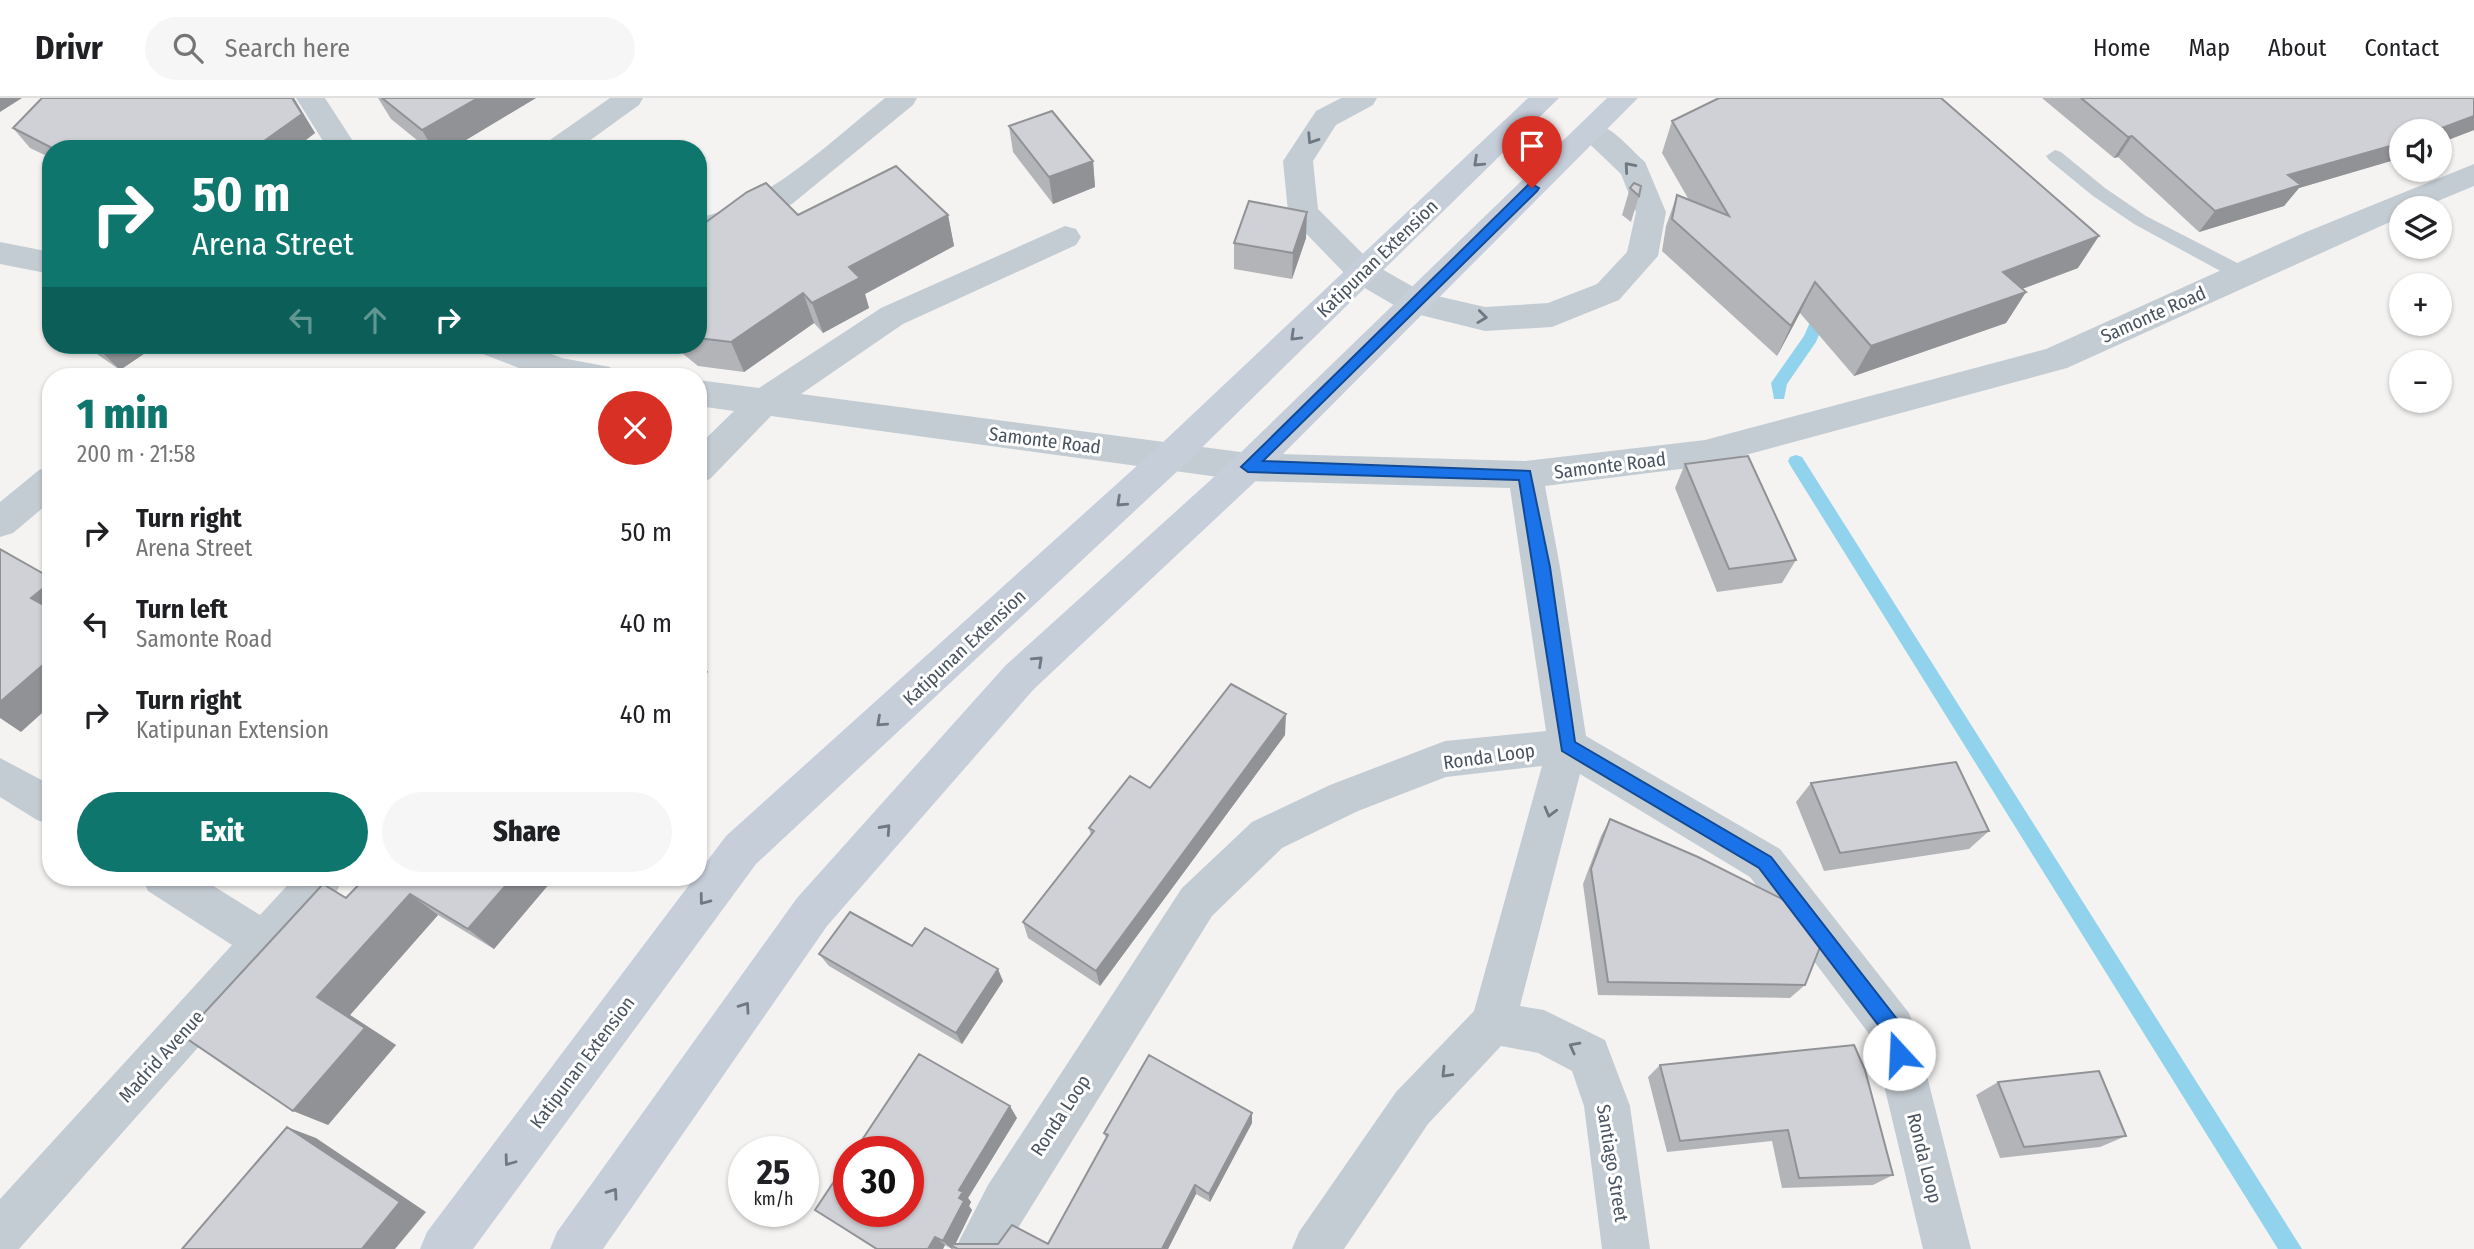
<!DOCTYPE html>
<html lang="en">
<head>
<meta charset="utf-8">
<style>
	body { margin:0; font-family:"Fira Sans Condensed",sans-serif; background:#f6f6f6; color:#202124; height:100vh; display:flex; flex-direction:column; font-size:26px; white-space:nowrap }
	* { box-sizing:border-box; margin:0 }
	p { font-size:23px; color:#757577 }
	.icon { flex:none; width:38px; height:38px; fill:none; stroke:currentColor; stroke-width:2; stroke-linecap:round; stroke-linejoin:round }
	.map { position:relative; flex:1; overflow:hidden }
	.drawer { position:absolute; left:42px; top:270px; width:665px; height:518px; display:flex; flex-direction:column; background:#fff; border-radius:28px; box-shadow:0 2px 5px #0004 }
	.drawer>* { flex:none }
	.hud { position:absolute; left:42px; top:42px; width:665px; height:214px; border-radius:28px; box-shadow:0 2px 5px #0004; background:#0f766e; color:#fff; overflow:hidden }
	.controls { position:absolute; left:2389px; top:21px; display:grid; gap:14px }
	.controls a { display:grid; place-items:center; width:63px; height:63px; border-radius:50%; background:#fff; box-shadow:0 2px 5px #0004; font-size:35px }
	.speed { position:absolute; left:728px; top:1038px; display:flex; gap:14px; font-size:35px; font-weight:700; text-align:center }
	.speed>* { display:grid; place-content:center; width:91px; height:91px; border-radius:50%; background:#fff; box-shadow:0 2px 5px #0004; line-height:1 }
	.speed small { font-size:18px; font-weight:400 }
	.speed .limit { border:10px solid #d22; background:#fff; color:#111 }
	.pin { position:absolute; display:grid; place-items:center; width:60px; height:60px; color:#fff; margin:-72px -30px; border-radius:50% 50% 50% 0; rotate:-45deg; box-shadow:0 0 7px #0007 }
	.pin .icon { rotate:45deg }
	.me { position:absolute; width:77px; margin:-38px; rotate:340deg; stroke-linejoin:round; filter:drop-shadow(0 0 5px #0008) }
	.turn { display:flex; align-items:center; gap:24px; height:147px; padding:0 35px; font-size:32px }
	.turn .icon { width:91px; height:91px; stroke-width:2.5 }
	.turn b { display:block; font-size:49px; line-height:60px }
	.lanes { display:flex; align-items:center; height:66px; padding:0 35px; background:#0003; justify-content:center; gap:35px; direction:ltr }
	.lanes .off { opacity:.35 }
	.round { display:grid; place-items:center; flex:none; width:74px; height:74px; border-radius:37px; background:#f6f6f6 }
	.overview { display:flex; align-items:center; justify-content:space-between; height:119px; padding:0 35px }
	h1 { font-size:42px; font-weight:800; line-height:52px; color:#0f766e }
	.button { display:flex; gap:14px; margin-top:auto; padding:14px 35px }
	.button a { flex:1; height:80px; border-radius:42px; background:#0f766e; color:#fff; font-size:28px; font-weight:800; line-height:80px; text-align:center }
	.button a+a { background:#f6f6f6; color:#202124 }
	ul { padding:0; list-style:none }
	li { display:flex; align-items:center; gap:21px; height:91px; padding:0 35px }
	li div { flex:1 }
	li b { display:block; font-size:26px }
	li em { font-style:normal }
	header { display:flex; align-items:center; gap:42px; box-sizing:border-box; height:98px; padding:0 35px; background:#fff; border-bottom:2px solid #e0e0e0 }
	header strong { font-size:33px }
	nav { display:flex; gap:38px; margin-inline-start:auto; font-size:24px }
	.search { width:490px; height:63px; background:#f6f6f6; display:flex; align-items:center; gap:18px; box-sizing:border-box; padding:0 24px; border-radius:38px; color:#757577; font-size:26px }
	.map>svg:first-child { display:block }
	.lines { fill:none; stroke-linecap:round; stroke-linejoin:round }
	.stream { fill:#91d3ec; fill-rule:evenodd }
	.service { fill:#c4ccd3; fill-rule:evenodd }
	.minor { fill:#c4ccd3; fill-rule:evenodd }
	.secondary { fill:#c6ceda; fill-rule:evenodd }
	.wall { fill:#b2b4b8 }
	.shaded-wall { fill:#919296 }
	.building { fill:#cfd1d6; stroke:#919296; stroke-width:2 }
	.oneway { stroke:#6f7882 }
	.oneway2 { stroke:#6f7985 }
	.route { fill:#1a73e8; stroke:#114b97; stroke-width:2 }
	.labels { text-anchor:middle; stroke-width:6; stroke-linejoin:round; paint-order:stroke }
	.street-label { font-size:19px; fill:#4a5460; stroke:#fff }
</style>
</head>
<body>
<header>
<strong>Drivr</strong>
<div class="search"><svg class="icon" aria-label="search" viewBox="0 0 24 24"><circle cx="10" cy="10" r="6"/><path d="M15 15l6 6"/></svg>Search here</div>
<nav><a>Home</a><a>Map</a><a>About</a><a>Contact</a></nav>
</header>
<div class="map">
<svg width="2474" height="1151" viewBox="0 0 2474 1151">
	<rect width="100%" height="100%" fill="#f4f3f2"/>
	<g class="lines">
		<path class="stream" d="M1823,205L1830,210L1816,244L1787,286L1784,301H1774L1771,285L1804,238L1818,206Z
			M1796,357L1802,359L2302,1151H2278L1790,367L1788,363L1790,359Z"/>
		<path class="service" d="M2055,52L2061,54L2105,90L2146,118L2249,171L2251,176L2249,181H2235L2134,126L2093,98L2049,62L2046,58Z"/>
		<path class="minor" d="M296,0H325L358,51H328Z
			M610,0H643L639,7L578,51H543L547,44Z
			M885,0H917L913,7L792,106L732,134L698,142V120C771,104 828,45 885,0Z
			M1341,0H1377L1373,7L1336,27L1313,63L1318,111L1373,166L1424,195L1485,209L1548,205L1597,186L1627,154L1636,114L1621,76L1576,33L1581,26C1606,19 1627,48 1645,64L1666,114L1658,158L1619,202L1552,229L1485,233L1404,213L1351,182L1292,121L1288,114L1283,63L1316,13Z
			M2474,66V88L2421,110H2401V119L2067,270L1705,368L1545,388L1560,469L1586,638L1780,751L1909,915L1915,931L1971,1151H1923L1873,941L1750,779L1580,676L1520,908L1544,912L1605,942L1630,1008L1650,1151H1602L1584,1008L1572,973L1538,955L1501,948L1428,1026L1344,1151H1292L1299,1134L1396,994L1474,913L1542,668L1446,679L1358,713L1282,750L1212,818L1005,1151H955L988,1087L1182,790L1252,724L1330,687L1445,643L1546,633L1510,390L1248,383L771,318L710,381L698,385V348L734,313L698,308V282L759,290L881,210L1065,128L1076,131L1081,139L1076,147L903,226L801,296L1248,355L1525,363L1705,342L2046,251L2306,134Z
			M0,144L51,154V176L0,166Z
			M478,247H528L562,260L610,269L615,278H540L483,256Z
			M51,368V403L13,435L0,439V404L39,372Z
			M0,660L51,687V727L37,722L0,699Z
			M142,779H199L260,817L295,779H343L337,793L19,1151H0V1101L232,847L148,793Z"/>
		<path class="secondary" d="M1528,0H1559L1183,368L756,766L473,1151H420L427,1134L726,738L1159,348Z
			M1607,0H1638L1260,379L1034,591L827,828L603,1151H550L557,1134L797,800L1006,567L1236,359Z"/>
	</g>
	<path class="wall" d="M42,0H293L315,35L294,51H51V60L30,50L13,30Z
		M378,0H536L451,51H428L391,21Z
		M2042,0H2474V32L2440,45V33H2401V60L2299,90L2284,108L2199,134L2118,59L2114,60Z
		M1672,23L2078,170L2022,191L2026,194L2006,225L1854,278L1800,215L1777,258L1662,153L1666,128L1677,97L1689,102L1662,55Z
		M1009,28L1093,63L1095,89L1053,106L1013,54Z
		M1630,90L1639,98L1631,124L1622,117Z
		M798,117H948L954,148L865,196L869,210L823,235L814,225L744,274L698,268L672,247H698V130Z
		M1306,140L1292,181L1234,171V145Z
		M84,247H157L120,272Z
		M1685,366L1796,462L1782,485L1717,494L1675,390Z
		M1285,637L1100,888L1028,840L1023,824L1091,737L1089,730L1150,690Z
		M1811,685L1989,733L1969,751L1824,773L1796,704Z
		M1610,721L1805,887L1790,900L1598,897L1583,786L1601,738Z
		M366,779H555L494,851L438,817L350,917L396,947L328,1027L346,800Z
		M912,848L1003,883L962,946L829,868L819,856Z
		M1660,967L1893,1077L1873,1087L1782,1090L1772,1043L1667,1054L1648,979Z
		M1998,984L2126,1038L2100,1049L2000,1060L1976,997Z
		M1252,1015V1025L1210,1104L1196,1096L1168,1151H952L945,1147L943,1151H875L815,1112L1017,1020L968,1100L971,1104L969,1108L972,1112L955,1146H1048L1106,1040L1104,1035Z"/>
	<path class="shaded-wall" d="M0,0H22L0,14Z
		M292,0H294L315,35L294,51H253Z
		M478,0H536L451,51H433L422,32Z
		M2474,18V32L2440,45V33H2434Z
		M2132,38L2118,59L2114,60L2128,39Z
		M2401,45V60L2299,90L2284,108L2199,134L2215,113L2288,77Z
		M1093,63L1095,89L1053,106L1049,79Z
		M1307,114L1306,140L1292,181L1293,155Z
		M948,117L954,148L865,196L869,210L823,235L812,205L849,169Z
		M2099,138L2078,170L1984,205L2003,174Z
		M1815,184L1800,215L1777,258L1791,228Z
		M2026,194L2006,225L1854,278L1871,248Z
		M803,195L814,225L744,274L731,244Z
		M95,247H157L120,272Z
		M51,484V515L31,500Z
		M698,559L708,574L698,585Z
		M51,560V607L21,634L0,620V604Z
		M1286,616L1285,637L1100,888L1096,873Z
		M513,779H555L494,851L468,831Z
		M410,796L438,817L350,917L396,947L328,1027L293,1013L317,899Z
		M998,871L1003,883L962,946L956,935Z
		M1010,1008L1017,1020L968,1100L971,1104L969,1108L972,1112L954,1149L949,1146L953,1150L952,1151L943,1143L959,1100V1092Z
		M1252,1015V1025L1210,1104L1209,1096Z
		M287,1029L316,1040L426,1114L395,1151H362Z
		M1195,1087L1196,1096L1168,1151H1162Z
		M935,1139L945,1147L943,1151H928Z"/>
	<path class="building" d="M42,0H292L302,16L253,51H54L13,30Z
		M382,0H478L422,32Z
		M1719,0H1941L2099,138L2003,174L2026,194L1871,248L1815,184L1791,228L1672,121L1677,97L1729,118L1672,23Z
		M2081,0H2474V18L2434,33H2401V45L2288,77L2301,87L2215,113L2132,38L2128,39Z
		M1052,13L1093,63L1049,79L1009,28Z
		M896,68L948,117L849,169L860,180L812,205L803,195L731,244L698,240V130L747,94L766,85L798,117Z
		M1634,85L1641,88L1639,98L1630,90Z
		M1249,103L1307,114L1293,155L1234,145Z
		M1748,358L1796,462L1729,471L1685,366Z
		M0,451L51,480V484L31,500L51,511V560L0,604Z
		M1231,586L1286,616L1096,873L1023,824L1094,733L1089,730L1130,678L1150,690Z
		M1956,664L1989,733L1840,755L1811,685Z
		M1610,721L1698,759L1792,806L1822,844L1805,887L1608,884L1591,771Z
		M366,779H513L468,831L410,796L317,899L365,930L293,1013L183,938L323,786L346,800Z
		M850,814L912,848L925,830L998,871L956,935L819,856Z
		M1854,947L1865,972L1893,1077L1799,1080L1788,1032L1680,1043L1660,967Z
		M919,956L1010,1008L959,1092L963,1094L959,1100L964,1103L943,1143L935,1139L928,1151H877L815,1112L849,1061V1113H908V1054H854Z
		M1149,957L1252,1015L1209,1096L1195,1087L1162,1151H958L949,1146H998L1012,1127L1048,1146L1108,1037L1104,1035Z
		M2099,973L2126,1038L2024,1049L1998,984Z
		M287,1029L400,1104L362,1151H182Z"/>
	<defs><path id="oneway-chevron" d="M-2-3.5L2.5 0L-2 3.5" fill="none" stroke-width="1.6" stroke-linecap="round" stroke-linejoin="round" transform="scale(1.75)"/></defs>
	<g class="oneway">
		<use href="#oneway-chevron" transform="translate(1312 41) rotate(123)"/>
		<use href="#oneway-chevron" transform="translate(1629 69) rotate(-131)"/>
		<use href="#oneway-chevron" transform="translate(1482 219) rotate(7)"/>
		<use href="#oneway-chevron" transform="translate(1550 714) rotate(105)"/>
		<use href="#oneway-chevron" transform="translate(1574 949) rotate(-152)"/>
		<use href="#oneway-chevron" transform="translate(1446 975) rotate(134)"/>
	</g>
	<g class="oneway2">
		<use href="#oneway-chevron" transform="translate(1478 64) rotate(137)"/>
		<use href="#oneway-chevron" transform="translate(1295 238) rotate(136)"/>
		<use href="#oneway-chevron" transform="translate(1121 404) rotate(137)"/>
		<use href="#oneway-chevron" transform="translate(1038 563) rotate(-43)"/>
		<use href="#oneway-chevron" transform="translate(881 624) rotate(138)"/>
		<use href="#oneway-chevron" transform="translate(886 731) rotate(-48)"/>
		<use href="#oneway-chevron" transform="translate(704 802) rotate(127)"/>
		<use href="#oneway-chevron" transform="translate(745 909) rotate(-55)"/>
		<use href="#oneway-chevron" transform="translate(509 1063) rotate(126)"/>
		<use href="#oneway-chevron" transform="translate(613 1095) rotate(-55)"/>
	</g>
	<path class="route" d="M1532,86L1539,90L1537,93L1263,363L1530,373L1550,469L1575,644L1771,759L1900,925L1909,956L1906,962L1899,965L1893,962L1885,936L1759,770L1562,653L1519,382L1248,374L1241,369L1528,87Z"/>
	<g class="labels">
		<g class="street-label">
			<text transform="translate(1377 160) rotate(-44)" y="7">Katipunan Extension</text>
			<text transform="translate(2153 216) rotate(-24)" y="7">Samonte Road</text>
			<text transform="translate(1045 342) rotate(7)" y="7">Samonte Road</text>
			<text transform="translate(1610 367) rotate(-7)" y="7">Samonte Road</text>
			<text transform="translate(964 549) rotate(-43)" y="7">Katipunan Extension</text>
			<text transform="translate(1489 658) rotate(-8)" y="7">Ronda Loop</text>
			<text transform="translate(161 958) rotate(-48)" y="7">Madrid Avenue</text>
			<text transform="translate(582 964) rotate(-53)" y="7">Katipunan Extension</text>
			<text transform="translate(1060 1017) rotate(-57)" y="7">Ronda Loop</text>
			<text transform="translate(1925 1060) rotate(76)" y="7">Ronda Loop</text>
			<text transform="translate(1613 1065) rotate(81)" y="7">Santiago Street</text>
		</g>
	</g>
</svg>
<div class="controls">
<a><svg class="icon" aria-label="sound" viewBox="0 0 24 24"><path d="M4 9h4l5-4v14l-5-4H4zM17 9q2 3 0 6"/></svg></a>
<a><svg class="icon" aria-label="layers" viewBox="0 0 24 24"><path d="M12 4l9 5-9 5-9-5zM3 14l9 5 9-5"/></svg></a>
<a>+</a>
<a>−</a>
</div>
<div class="speed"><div>25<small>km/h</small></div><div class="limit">30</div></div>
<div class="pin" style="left:1532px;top:90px;background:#d93025"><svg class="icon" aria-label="arrive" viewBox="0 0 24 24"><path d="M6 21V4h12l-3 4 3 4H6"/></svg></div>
<svg class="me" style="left:1899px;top:956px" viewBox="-20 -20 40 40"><circle r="19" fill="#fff"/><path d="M0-13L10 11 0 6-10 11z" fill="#1a73e8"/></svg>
<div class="hud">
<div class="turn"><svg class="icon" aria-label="right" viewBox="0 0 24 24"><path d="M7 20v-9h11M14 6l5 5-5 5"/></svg><div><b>50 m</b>Arena Street</div></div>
<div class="lanes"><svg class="icon off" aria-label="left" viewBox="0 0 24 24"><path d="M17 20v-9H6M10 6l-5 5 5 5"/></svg><svg class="icon off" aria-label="ahead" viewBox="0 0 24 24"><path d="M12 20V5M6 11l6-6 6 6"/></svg><svg class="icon" aria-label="right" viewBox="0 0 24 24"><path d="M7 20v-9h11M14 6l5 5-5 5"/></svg></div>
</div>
<section class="drawer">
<div class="overview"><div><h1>1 min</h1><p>200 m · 21:58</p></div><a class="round" style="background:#d93025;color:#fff"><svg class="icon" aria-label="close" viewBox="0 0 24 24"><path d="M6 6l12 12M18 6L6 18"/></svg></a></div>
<ul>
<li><svg class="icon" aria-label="right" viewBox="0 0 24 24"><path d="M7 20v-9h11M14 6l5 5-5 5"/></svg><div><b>Turn right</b><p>Arena Street</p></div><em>50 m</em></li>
<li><svg class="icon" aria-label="left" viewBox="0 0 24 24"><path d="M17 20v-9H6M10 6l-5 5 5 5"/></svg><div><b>Turn left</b><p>Samonte Road</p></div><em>40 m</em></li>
<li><svg class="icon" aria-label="right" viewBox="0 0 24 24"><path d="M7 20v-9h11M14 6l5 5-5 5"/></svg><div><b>Turn right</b><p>Katipunan Extension</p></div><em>40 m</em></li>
</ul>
<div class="button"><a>Exit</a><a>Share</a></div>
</section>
</div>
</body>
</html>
